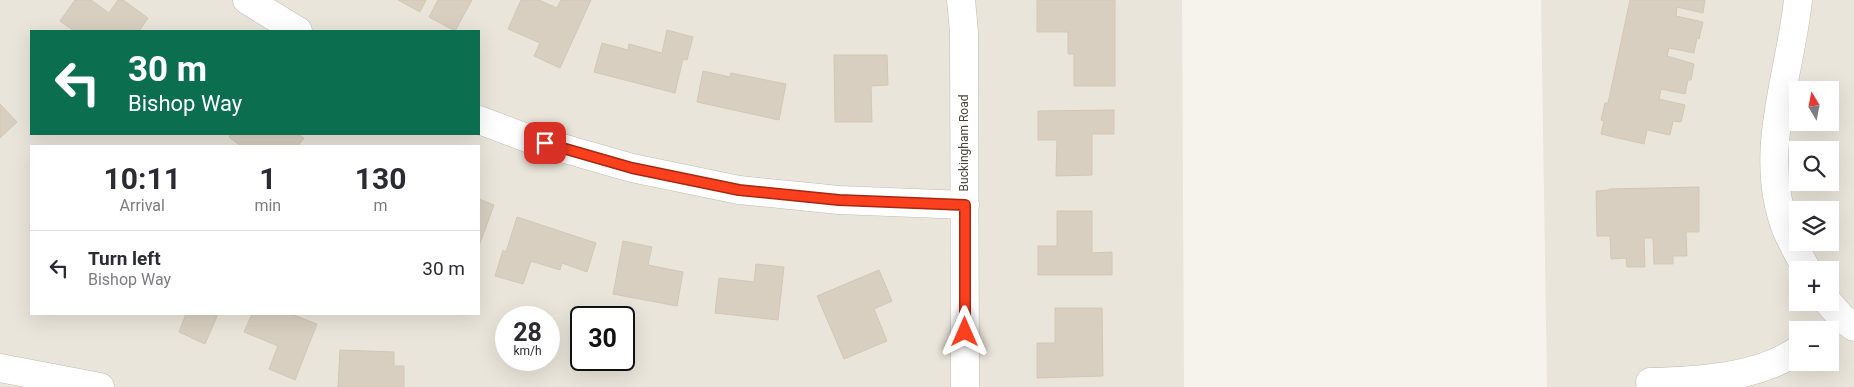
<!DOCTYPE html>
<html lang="en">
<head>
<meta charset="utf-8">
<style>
	body { margin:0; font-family:Roboto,sans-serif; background:#f7f7f7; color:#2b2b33; height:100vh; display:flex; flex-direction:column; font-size:19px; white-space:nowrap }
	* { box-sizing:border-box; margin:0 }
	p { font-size:16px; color:#7c7c81 }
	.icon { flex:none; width:28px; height:28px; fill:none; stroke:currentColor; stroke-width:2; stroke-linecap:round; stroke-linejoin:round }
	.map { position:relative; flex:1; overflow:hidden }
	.drawer { position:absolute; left:30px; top:145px; width:450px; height:170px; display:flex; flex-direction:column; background:#fff; border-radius:0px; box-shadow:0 5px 20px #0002 }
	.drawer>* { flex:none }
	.banner { position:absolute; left:30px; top:30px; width:450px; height:105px; border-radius:0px; box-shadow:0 5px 20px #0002; background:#0b6e4f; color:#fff; overflow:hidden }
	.needle { width:32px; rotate:350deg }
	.controls { position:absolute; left:1789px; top:81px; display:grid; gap:10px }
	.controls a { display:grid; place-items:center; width:50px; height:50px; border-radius:0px; background:#fff; box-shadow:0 5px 20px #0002; font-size:25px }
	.speed { position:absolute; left:495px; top:306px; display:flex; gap:10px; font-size:25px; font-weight:700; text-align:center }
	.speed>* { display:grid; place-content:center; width:65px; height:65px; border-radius:50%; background:#fff; box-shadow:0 5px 20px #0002; line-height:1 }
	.speed small { font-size:12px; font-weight:400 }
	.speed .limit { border:2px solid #111; border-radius:8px; background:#fff; color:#111 }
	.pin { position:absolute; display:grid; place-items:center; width:42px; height:42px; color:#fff; margin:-21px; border-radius:10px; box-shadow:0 2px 8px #0006 }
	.me { position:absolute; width:55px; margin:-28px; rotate:0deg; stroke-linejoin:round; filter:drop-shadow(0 0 4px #0008) }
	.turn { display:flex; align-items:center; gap:18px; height:105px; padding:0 15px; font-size:22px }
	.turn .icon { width:65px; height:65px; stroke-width:2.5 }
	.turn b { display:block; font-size:35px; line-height:42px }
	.eta { display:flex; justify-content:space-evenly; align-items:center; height:85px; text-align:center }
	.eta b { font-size:30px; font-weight:700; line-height:35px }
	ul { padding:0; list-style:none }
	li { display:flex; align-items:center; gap:15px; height:75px; padding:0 15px; border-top:1px solid #e1e1e2 }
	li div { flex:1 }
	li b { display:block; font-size:19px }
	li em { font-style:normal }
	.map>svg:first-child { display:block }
	.residential { fill:#eae5da; fill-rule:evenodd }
	.building { fill:#d8cfc1; stroke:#d3c7b4 }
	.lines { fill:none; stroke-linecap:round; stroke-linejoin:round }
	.street-casing { stroke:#c2bbae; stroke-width:29 }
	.street { stroke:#fff; stroke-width:28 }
	.route-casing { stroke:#a42913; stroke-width:12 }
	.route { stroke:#fc3f1d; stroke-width:9 }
	.labels { text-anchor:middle; stroke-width:4.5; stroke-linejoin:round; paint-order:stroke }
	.street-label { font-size:12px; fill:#4b4439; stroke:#fff }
</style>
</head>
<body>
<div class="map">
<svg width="1854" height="387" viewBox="0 0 1854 387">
	<rect width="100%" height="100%" fill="#f6f3ec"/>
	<path class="residential" d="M0,0H1182L1184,387H0ZM31,31H479V134H31ZM31,146H479V314H31ZM506,318H549V360H506ZM581,318H624V360H581Z
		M1541,0H1854V387H1547ZM1798,90H1830V122H1798ZM1798,150H1830V182H1798ZM1798,210H1830V242H1798ZM1798,270H1830V302H1798ZM1798,330H1830V362H1798Z"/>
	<path class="building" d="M75,0H91L109,13L118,0H123L148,18L139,31H74L60,21Z
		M398,0H426L420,12Z
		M438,0H472L455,31L429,17Z
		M521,0H539L557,8L561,0H591L560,68L534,56L540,43L508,29Z
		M1037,0H1115V86H1074V54H1068V32H1037Z
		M1630,0H1705L1703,13L1677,7L1676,16L1703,22L1699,39L1697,38L1694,53L1669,48L1667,56L1694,64L1691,80H1688L1685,94L1661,89L1659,99L1685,105L1681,122L1673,121L1670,135L1647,130L1644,144L1601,134L1604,121L1601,120L1605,103H1608Z
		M667,30L693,37L687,60L683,59L675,93L594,72L602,43L628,50L629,44L662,53Z
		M834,55H887L888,85L871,86L872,122H835Z
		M703,71L730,77L731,73L786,84L779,120L697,102Z
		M0,104L17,122L0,138Z
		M1114,110V134H1092V175L1056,176L1057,140H1038V111Z
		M231,134H297L304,138L298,146H241L229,137Z
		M1699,187V232H1686L1687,256H1673V264H1654L1653,238H1644L1645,267H1627L1626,258L1611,259L1610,236H1597L1596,191L1609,190V189Z
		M479,199L494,205L479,246Z
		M1057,211H1092V253L1112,252V275H1038V246H1057Z
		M517,217L596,243L587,272L562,263L560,270L531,261L523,284L495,276L503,250L506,252Z
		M623,241L652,247L648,265L683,272L677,306L613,294Z
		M756,264L784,267L778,320L715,313L719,278L754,282Z
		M879,270L892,301L874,309L887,341L844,359L817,296Z
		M1055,308H1102L1103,376L1037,378V343H1055Z
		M186,314H218L205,344L179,332Z
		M252,314H291L317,324L295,380L269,369L278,346L244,332Z
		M340,350L394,352V366H404V387H338Z"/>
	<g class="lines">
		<g class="street-casing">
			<path id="street" d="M247,0L298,31
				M961,0L964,32L965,387
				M1798,0C1790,77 1757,152 1786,229C1792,243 1800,257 1807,270
				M479,120L527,138L632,168L739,190L839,200L965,205
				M1828,302L1842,318L1854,327
				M0,368L100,387
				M1650,382C1696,381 1759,378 1798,350"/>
		</g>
		<use href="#street" class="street"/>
	</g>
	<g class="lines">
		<g class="route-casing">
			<path id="route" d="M545,143L632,168L739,190L839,200L965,205V332"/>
		</g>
		<use href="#route" class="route"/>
	</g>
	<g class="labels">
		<g class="street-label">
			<text transform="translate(964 143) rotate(-90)" y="4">Buckingham Road</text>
		</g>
	</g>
</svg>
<div class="controls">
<a><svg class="needle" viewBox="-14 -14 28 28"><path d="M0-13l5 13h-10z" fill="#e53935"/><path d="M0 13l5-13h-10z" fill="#7c7c81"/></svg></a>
<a><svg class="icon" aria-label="search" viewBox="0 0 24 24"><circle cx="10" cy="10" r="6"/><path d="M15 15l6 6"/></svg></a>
<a><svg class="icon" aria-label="layers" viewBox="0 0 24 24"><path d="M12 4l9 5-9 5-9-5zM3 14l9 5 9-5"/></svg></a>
<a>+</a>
<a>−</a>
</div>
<div class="speed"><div>28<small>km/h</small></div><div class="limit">30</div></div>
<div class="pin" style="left:545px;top:143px;background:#d93025"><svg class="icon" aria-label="arrive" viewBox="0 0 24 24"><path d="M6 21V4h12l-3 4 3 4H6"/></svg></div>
<svg class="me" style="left:965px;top:332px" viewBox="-20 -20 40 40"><path d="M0-17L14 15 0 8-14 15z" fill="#fc3f1d" stroke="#fff" stroke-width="4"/></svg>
<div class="banner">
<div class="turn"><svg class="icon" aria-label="left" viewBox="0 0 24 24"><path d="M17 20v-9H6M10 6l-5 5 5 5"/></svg><div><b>30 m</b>Bishop Way</div></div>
</div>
<section class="drawer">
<div class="eta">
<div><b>10:11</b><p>Arrival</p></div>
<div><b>1</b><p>min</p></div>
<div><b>130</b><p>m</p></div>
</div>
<ul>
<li><svg class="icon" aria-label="left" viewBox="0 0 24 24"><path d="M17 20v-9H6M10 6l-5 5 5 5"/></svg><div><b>Turn left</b><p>Bishop Way</p></div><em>30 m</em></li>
</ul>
</section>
</div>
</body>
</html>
